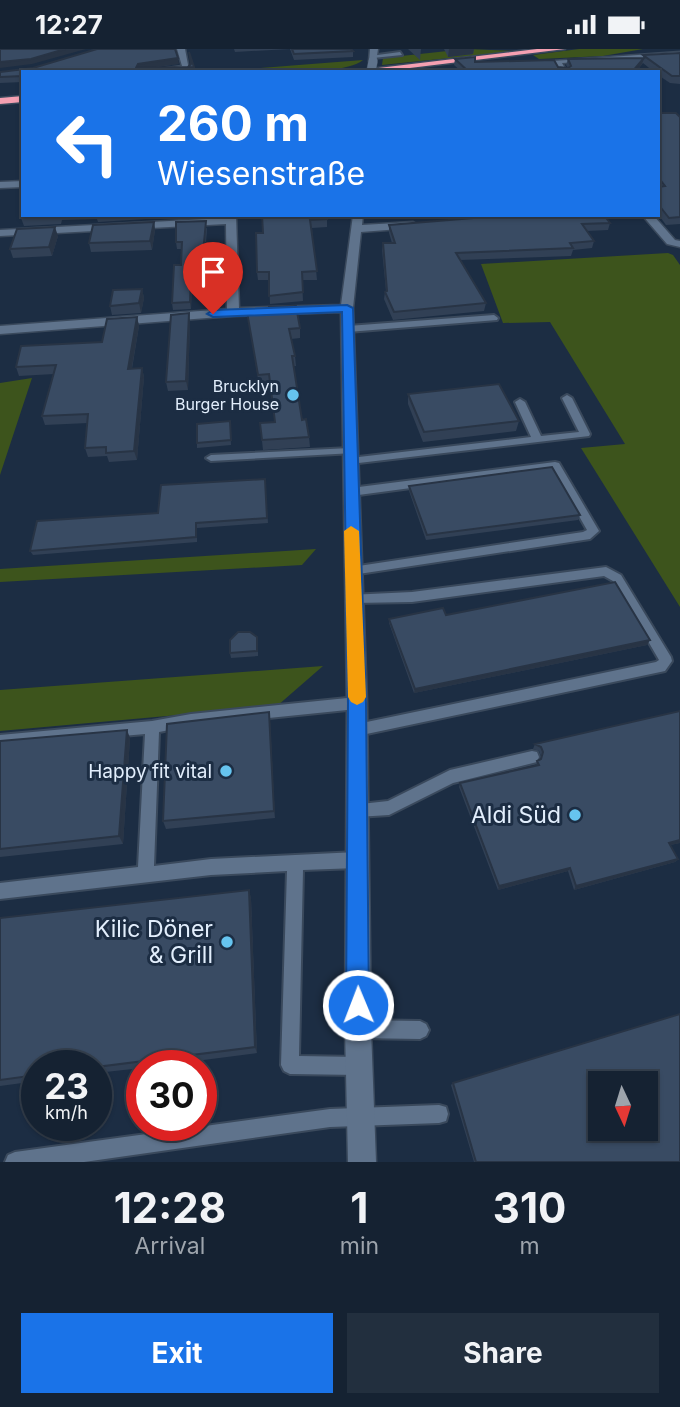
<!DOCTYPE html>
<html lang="en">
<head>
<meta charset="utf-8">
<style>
	body { margin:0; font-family:Inter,sans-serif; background:#222f3e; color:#f1f3f6; height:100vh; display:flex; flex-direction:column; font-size:26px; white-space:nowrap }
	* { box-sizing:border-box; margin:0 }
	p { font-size:23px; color:#9da4ac }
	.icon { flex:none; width:38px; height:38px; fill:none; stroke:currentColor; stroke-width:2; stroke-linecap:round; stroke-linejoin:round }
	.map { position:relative; height:1113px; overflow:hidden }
	.sheet { display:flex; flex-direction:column; background:#152232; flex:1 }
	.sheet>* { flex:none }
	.guide { position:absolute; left:21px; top:21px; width:639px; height:147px; border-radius:0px; box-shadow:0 2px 5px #0004,0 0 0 2px #343f4d; background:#1a73e8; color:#fff; overflow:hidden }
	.needle { width:46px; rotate:176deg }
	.fabs { position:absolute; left:588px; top:1022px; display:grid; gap:14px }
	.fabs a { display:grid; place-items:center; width:70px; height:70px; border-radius:0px; background:#152232; box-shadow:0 2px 5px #0004,0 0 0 2px #343f4d; font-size:35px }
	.speed { position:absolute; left:21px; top:1001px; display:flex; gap:14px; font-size:35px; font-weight:700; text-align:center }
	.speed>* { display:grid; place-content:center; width:91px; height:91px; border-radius:50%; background:#152232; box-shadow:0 2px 5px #0004,0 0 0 2px #343f4d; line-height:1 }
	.speed small { font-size:18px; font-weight:400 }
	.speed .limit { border:10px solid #d22; background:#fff; color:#111 }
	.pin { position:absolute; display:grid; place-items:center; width:60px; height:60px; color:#fff; margin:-72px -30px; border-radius:50% 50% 50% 0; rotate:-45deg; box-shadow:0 0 7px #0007 }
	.pin .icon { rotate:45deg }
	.me { position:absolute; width:77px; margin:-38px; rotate:359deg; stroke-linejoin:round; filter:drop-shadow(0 0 5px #0008) }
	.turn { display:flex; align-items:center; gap:24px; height:147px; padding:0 21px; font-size:32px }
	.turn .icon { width:91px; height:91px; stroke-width:2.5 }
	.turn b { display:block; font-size:49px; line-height:60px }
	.eta { display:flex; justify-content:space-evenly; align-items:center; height:119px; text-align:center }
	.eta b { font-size:42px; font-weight:700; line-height:49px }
	.action { display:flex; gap:14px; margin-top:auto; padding:14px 21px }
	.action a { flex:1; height:80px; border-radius:0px; background:#1a73e8; color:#fff; font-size:28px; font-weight:700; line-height:80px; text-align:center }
	.action a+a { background:#222f3e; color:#f1f3f6 }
	.status { display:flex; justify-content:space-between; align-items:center; height:49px; padding:0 35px; background:#152232; direction:ltr }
	.status svg { height:19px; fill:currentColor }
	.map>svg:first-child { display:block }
	.green { fill:#3d541c }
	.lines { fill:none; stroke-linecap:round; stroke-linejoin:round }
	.lane-casing { stroke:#3a495c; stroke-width:4 }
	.street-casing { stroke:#3a495c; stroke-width:3 }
	.highway-casing { stroke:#3a495c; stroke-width:3 }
	.lane { fill:#5f738c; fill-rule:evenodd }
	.street { fill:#5f738c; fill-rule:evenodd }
	.highway { fill:#f5a0b2; fill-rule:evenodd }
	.street-bridge-casing { stroke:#3a495c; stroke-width:10; stroke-linecap:butt }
	.street-bridge { stroke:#5f738c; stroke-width:9 }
	.wall { fill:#314055 }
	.shaded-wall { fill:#283445 }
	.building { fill:#394b63; stroke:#283445; stroke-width:2; fill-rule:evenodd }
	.route { fill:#1a73e8; stroke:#114b97; stroke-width:2 }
	.slow { fill:#f59e0b }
	.poi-dot { fill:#66c4ef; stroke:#1c2d43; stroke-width:2.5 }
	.labels { text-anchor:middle; stroke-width:6; stroke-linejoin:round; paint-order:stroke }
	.far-poi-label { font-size:16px; fill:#e2eefc; stroke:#1c2d43; text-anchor:end }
	.poi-label { font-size:19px; fill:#e2eefc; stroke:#1c2d43; text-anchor:end }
	.near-poi-label { font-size:23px; fill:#e2eefc; stroke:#1c2d43; text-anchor:end }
</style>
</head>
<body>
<div class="status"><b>12:27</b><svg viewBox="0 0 49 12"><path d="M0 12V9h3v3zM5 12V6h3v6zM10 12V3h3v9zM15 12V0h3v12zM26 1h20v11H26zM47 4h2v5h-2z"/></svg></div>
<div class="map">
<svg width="680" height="1113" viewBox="0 0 680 1113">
	<rect width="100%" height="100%" fill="#1c2d43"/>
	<path class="green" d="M466,0L516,2L382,16L383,9Z
		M579,0H643L603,7L539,10L533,6Z
		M363,11C341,29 240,23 208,23Z
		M668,204L673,206L680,216V558L581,399L625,395L550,273L503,274L481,215Z
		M32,329L0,426V334Z
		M316,500L302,516L0,533V520Z
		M323,617L277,657L0,682V641Z"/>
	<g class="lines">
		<g class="lane-casing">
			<path id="lane" d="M400,3L402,6L373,9L370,7Z
				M494,266L498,269L497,271L348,283L344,280L348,277Z
				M567,346L572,349L590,385L589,387L350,415L345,412L350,409L531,388L515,353L520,350L525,353L541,387L579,383L562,349Z
				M350,399L355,402L354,404L211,412L206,409L211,406Z
				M555,413L559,414L599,482L590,490L352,526L346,522L352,518L583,483L587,481L552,420L351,447L346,443L351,439Z
				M606,518L621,526L671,608L672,612L665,622L357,687L352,685L350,681L352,677L357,675L656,613L659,611L613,532L604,527L412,553L353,554L349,552L347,549L349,546L412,543Z
				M357,648L362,650L364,654L362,658L357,660L191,677L159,683L154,817L211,810L357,803L362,806L365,811L362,816L357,819L303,821L299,1007L359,1008L365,1011L368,1017L365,1023L359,1026L290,1025L284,1022L281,1016L287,822L211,826L0,850V834L138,818L145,685L0,698V686L152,672L191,665Z
				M532,702L537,703L539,708L537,713L453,734L389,766L357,768L352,766L350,761L352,756L388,752L450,721Z
				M358,971L420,972L426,975L429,981L426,987L420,990L358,989L352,986L349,980L352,974Z
				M439,1056L446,1058L448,1065L446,1072L439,1074L330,1078L84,1113H5L8,1106L15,1103L330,1060Z"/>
		</g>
		<g class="street-casing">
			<path id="street" d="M177,0H185L189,21L139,23L182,17Z
				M370,0H378L376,14L369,12Z
				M680,3V7L562,14L567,23H559L553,12Z
				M23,132V138L0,139V133Z
				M226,166H236L239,259L341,256L353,166H363L362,176L413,173L418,176L413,179L361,183L353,259L367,654L371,980L376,1113H348L345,980L347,654L341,263L233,267L0,285V277L227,260L226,175L0,187V181L226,169Z
				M642,166H653L675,191L680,192V198L667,195Z"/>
		</g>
		<g class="highway-casing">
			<path id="highway" d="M537,0H565L377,23H345Z
				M23,47V53L0,55V49Z"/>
		</g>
		<use href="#lane" class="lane"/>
		<use href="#street" class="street"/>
		<use href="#highway" class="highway"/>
		<g class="street-bridge-casing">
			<path id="street-bridge" d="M371,23L373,12"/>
		</g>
		<use href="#street-bridge" class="street-bridge"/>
	</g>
	<path class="wall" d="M234,0H351L353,2V8L294,11L290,0L235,3Z
		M408,0H421L420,11Z
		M444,0H474L473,5L448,8Z
		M680,4V35L670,34L658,26V23H654L643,14L636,23H462L454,16L455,10L475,13L568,19L566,16L568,10L643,9V6Z
		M179,15L150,19L194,18L195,23H23V33L0,34V23Z
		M658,63L660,64L680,68V175L666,176L658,165Z
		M23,166H211L98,173L97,170L62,171L61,175L24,177L21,169Z
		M262,166L327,170V178L312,179L317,231H302L303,252L270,255L269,231H258L257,223L263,184Z
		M398,166H452L400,170Z
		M154,173L155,181L152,201L91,203L89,194Z
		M610,174L608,181L587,182L594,192L592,199L573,201L571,207L460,211L486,254L484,262L393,271L384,250L385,243L386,242L382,201L383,194H392L389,184V176Z
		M207,179L206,194H214L215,235L192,236L191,260L173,261L172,254L181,216V200H177L176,193Z
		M58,187L52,207L13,209L10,200Z
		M142,240L144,249L141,264L112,266L110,257Z
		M247,263L300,279V289L291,290L295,307L296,317H294L302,371L309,388L310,398L263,401L260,374L275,373L270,335L259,336Z
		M137,268L139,277L132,320L142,319L144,328L137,411L109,413L107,407L88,408L85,399L88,374L45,376L42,367L54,325L19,327L16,318L102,293Z
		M190,273L188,341L168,342L166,333Z
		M408,345L519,372L516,382L423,393L408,355Z
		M230,377L231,396L197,399V394Z
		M265,430L268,474L197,479V493L33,506L30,502L158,464Z
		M409,437L580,466L578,471L426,491L409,442Z
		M446,566L647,596L414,644L389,574V570Z
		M258,593V607L231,609L230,604Z
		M680,662V794L670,796L678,810L675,813L574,841L568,822L498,841L459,738L460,734L536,717L537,712L541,710V707L539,702L533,700L535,695Z
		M270,672L275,769L166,780L163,772Z
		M130,689L123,795L0,808V692Z
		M249,841L251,850L257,1004L157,1017H142V1019L96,1024V1017H37V1032L0,1037V869Z
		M453,1034L680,1113H474L451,1036Z"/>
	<path class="shaded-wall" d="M65,0H86L32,15L0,19V13Z
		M449,0H474L473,5L448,8Z
		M178,9L179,15L139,20L194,18L195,23H127L136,19L138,15Z
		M644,9L642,15L636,23H632Z
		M154,173L155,181L152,201L150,192Z
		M55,178L58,187L52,207L49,198Z
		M214,194L215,201V235L214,227Z
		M191,229L192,236L191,260L190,253Z
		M142,240L144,249L141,264L139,254Z
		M189,264L190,273L188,341L186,332Z
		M137,268L139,277L130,329L128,320Z
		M142,319L144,328L137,411L134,402Z
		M650,591L647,596L414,644L415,640Z
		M269,663L270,672L275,769L274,762Z
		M127,681L130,689L123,795L119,787Z
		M680,791V794L666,797L669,794Z
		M678,810L675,813L574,841L576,837Z
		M570,819L568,822L498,841L499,837Z
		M249,841L251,850L257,1004L255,998Z"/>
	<path class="building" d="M0,0H65L31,10L0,13Z
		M97,0H175L178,9L138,15L136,19L188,18L191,15L189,3L194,18L127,23H23V27L0,28V23L33,19Z
		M292,0H351L353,2L294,5Z
		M680,4V27H672L643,6Z
		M475,8V13L554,11L558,18L568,19L571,17L568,10L644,9L632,23H469L455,10Z
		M658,63L660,64H676L680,68V168L669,169L658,155V138L665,137L658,128Z
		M23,164V166H59L21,169Z
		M262,166H327V170L310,171L317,222L302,223L303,243L269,247V223H257L256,184H263Z
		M510,166H604L610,174L582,175L594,192L570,194L573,199L456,204L486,254L394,263L385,243L387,242L383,194H395L389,176Z
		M206,172L204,194H214V227L191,229L190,253L172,254L174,216H181L182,193H176V173Z
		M154,173L150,192L89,194L93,176Z
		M55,178L49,198L10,200L17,180Z
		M142,240L139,254L110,257L113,241Z
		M296,257L300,279L289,280L295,307H292L302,371L306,370L309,388L262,391L260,374L275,373L269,325L258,326L247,263L269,262V258Z
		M189,264L186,332L166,333L171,266Z
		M137,268L128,320L142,319L134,402L106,404V398L85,399L88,365L42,367L56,316L16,318L21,297L102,293L107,270Z
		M499,335L519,372L424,383L408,345Z
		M230,372L231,391L197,394V375Z
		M552,418L580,466L427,486L409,437Z
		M265,430L267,469L196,474V488L30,502L37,472L158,464L161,436Z
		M615,533L650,591L415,640L389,570L443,559L446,566Z
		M238,583H250L257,588V602L230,604V591Z
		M680,662V791L669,794L678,810L576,837L570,819L499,837L460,734L539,716L537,712L541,710L543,703L541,698L535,695Z
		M269,663L274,762L163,772L167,675Z
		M127,681L119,787L0,800V692Z
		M249,841L255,998L96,1018V1017H37V1026L0,1031V869Z
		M680,965V1113H476L453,1034ZM600,1034H646V1080H600Z"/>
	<path class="route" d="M347,256L353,259L366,654L369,956L366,964L358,967L350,964L346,956L348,654L342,263L213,268L207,265L213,261Z"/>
	<path class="slow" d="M351,477L359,482L366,648L363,653L357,656L351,653L348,648L344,482Z"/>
	<g class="poi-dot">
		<circle cx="293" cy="346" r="7"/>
		<circle cx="226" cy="722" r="7"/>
		<circle cx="575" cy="766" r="7"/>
		<circle cx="227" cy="893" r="7"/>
	</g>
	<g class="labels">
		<g class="far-poi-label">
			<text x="279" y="343">Brucklyn<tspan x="279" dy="18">Burger House</tspan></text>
		</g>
		<g class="poi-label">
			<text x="212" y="729">Happy fit vital</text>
		</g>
		<g class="near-poi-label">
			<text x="561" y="774">Aldi Süd</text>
			<text x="213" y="888">Kilic Döner<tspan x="213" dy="26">&amp; Grill</tspan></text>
		</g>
	</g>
</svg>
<div class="fabs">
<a><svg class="needle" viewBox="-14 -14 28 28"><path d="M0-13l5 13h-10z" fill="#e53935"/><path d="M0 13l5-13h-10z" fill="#9da4ac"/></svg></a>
</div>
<div class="speed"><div>23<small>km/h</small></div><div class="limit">30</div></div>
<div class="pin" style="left:213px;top:265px;background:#d93025"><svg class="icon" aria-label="arrive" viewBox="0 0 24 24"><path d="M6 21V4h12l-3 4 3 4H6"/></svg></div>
<svg class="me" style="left:358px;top:956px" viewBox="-20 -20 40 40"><circle r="17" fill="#1a73e8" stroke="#fff" stroke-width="3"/><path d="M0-11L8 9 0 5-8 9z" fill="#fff"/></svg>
<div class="guide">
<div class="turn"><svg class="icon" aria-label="left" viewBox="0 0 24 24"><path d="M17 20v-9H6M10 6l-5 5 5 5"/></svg><div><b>260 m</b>Wiesenstraße</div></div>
</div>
</div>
<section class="sheet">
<div class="eta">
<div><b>12:28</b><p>Arrival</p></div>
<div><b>1</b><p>min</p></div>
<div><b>310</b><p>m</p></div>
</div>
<div class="action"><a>Exit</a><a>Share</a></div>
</section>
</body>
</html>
